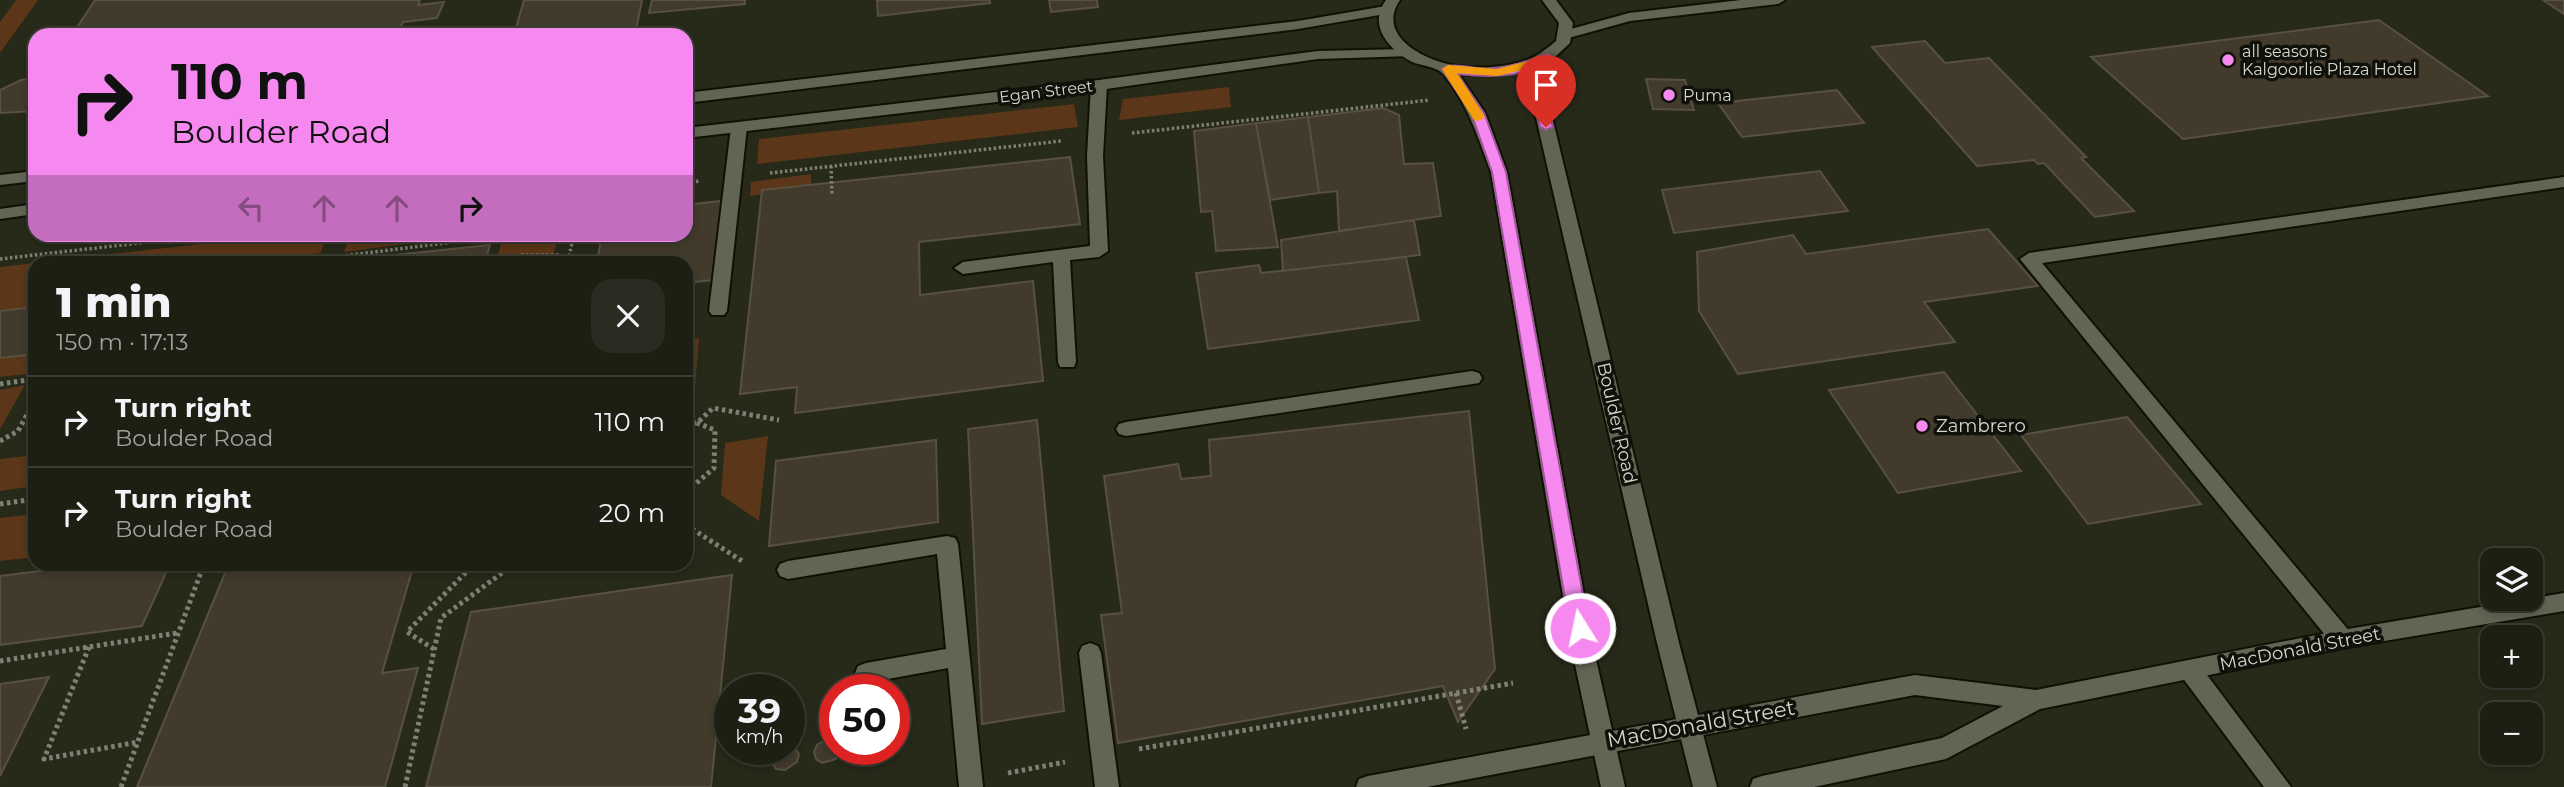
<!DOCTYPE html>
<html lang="en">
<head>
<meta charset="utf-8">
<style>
	body { margin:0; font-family:Montserrat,sans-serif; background:#2a2c21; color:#f1f3f6; height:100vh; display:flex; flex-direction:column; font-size:26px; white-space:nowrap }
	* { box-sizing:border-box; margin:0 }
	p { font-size:23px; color:#a0a2a0 }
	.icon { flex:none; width:38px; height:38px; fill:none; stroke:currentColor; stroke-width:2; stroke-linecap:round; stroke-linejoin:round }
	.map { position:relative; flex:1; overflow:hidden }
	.drawer { position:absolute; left:28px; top:256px; width:665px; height:315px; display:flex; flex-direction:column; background:#1d1f13; border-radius:21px; box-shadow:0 4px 10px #0003,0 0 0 2px #3b3d33 }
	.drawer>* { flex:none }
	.top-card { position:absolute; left:28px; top:28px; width:665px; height:214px; border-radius:21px; box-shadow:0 4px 10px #0003,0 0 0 2px #3b3d33; background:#f589ef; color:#111; overflow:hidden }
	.controls { position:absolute; left:2480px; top:548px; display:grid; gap:14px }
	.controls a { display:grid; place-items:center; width:63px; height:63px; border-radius:14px; background:#1d1f13; box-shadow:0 4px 10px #0003,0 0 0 2px #3b3d33; font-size:35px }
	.speed { position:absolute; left:714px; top:674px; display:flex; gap:14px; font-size:35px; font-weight:700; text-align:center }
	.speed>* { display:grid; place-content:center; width:91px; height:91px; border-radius:50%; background:#1d1f13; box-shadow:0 4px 10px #0003,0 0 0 2px #3b3d33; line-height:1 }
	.speed small { font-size:18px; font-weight:400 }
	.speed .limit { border:10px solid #d22; background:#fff; color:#111 }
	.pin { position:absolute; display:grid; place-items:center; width:60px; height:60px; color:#fff; margin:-72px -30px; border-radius:50% 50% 50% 0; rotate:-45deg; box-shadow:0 0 7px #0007 }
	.pin .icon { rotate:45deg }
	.me { position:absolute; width:77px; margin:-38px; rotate:350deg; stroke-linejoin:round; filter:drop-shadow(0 0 5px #0008) }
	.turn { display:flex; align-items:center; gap:24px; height:147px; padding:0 28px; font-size:32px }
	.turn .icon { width:91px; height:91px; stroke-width:2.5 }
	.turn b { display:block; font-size:49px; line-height:60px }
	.lanes { display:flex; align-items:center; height:66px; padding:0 28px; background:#0003; justify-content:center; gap:35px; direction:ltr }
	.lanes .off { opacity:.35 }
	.round { display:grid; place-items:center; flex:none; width:74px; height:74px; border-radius:21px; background:#2a2c21 }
	.summary { display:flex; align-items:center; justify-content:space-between; height:119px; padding:0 28px }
	h1 { font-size:42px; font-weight:800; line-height:52px }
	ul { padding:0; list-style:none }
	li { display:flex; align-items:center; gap:21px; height:91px; padding:0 28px; border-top:2px solid #3b3d33 }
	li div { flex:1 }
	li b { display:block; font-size:26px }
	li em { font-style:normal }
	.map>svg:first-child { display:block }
	.green { fill:#5c3618 }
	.building { fill:#423b2c; stroke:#585040; stroke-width:2 }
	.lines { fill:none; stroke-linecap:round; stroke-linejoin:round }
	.service-casing { stroke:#101104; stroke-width:4 }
	.minor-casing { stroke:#101104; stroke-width:4 }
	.secondary-casing { stroke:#101104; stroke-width:4 }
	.path-far1 { stroke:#7e8073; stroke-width:3.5; stroke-dasharray:2.5 2.5; stroke-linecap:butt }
	.path { stroke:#7e8073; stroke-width:5; stroke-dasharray:3.5 3.5; stroke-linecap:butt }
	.service { fill:#636554; fill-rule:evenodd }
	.minor { fill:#636554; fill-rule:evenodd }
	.secondary { fill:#636554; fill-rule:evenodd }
	.route { fill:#f589ef; stroke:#9f599b; stroke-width:2 }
	.slow { fill:#f59e0b }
	.poi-dot { fill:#f589ef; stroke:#10110a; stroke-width:2.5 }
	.labels { text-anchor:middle; stroke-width:7; stroke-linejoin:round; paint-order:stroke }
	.far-poi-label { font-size:16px; fill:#d6d8ce; stroke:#10110a; text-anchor:start }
	.far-street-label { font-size:16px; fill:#d6d8ce; stroke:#10110a }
	.street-label { font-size:18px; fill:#d6d8ce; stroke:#10110a }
	.poi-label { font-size:18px; fill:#d6d8ce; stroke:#10110a; text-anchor:start }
	.near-street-label { font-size:21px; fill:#d6d8ce; stroke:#10110a }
</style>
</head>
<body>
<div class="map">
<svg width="2564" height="787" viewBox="0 0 2564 787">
	<rect width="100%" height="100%" fill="#272919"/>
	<path class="green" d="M16,0H38L0,53V22Z
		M1229,87L1231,107L1119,120L1123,99Z
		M1074,104L1078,127L757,164L759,139Z
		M811,174V188L750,196L751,182Z
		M284,235H328L320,253L236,262H38Z
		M350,235V234L473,235L344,252Z
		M558,236L552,262H496L501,244Z
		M35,263V311L0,315V267Z
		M699,338L694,403L686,404V339Z
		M35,347V373L0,377V353Z
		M25,385L0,429V390Z
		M768,436L759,521L721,495L725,443Z
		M35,455V486L0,491V459Z
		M35,514V557L0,561V518Z"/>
	<path class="building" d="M95,0H420L418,5L444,2L437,18L403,22L397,35H72Z
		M524,0H642L635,35H514Z
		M652,0H745V4L649,13Z
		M877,0H990V3L878,16Z
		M1049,0H1097L1098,7L1051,12Z
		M2543,0H2564V14Z
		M2379,20L2488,96L2183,139L2091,57Z
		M1925,41L1945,63L1989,58L2086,157L2081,158L2134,211L2095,217L2044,163L2038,164L2034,160L1977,166L1872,47Z
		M35,78V111L0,113V90L21,80Z
		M1646,79L1685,80L1694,110L1653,109Z
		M1837,90L1864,123L1742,137L1718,103Z
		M1383,108L1399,115L1404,164L1433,163L1441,216L1339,231L1337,191L1319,193L1308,117Z
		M1308,117L1319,193L1270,200L1256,123Z
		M1256,123L1278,247L1216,251L1212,211L1201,212L1194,131Z
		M1070,157L1080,224L919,242L920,295L1033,281L1043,381L795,413L797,387L740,394L762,190Z
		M1820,171L1848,211L1674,233L1662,190Z
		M721,201L713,280L686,283V262H597L602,234H686V205Z
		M1414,220L1420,255L1283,271L1281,240Z
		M1988,229L2038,286L1924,302L1955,342L1738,374L1699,311L1697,252L1793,235L1806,254Z
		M490,245L485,262H328Z
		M1406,257L1419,320L1208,349L1196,273L1259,265L1261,273Z
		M35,307V354L0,358V311Z
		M1944,372L2021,471L1898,493L1829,390Z
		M1469,411L1495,669L1458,722L1443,686L1118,743L1101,615L1122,613L1104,476L1178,464L1181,479L1211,476L1209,440Z
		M2127,417L2201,504L2088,524L2021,435Z
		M1037,420L1064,711L982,724L968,429Z
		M936,440L938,522L769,546L776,461Z
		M94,564H170L142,626L0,645V576Z
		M262,564H414L382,673L418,668L385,787H137L227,568Z
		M732,575L711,787H426L471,612Z
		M49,677L0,776V684Z
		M833,739L835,749H840L836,759L822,763L816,759L814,752L817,745L825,740Z
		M789,747L795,748L799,754L797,762L785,770L776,769L772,763L773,756L778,750L789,749Z"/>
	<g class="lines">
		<g class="service-casing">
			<path id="service" d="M1099,80L1107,85L1103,156L1108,251L1099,257L1070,260L1076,362L1074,367H1060L1058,362L1053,262L963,274L954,268L963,262L1090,246L1087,156L1091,85Z
				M739,122L747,127L727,311L724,315H712L709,311L731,127Z
				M2564,177V187L2042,263L2350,632L2353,639L2350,646L2342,648L2334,646L2020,259L2029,253Z
				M1472,371L1479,373L1482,378L1479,383L1126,436L1119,434L1116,429L1119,424L1126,422Z
				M947,536L955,538L958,544L983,787H959L948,668L866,683L858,680L855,673L858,666L866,663L946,649L937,554L788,579L780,576L777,570L780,564L788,561Z
				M1090,643L1098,646L1101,653L1119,787H1095L1079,653L1082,646Z
				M2190,660L2198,663L2291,787H2264L2182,677L2179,670L2182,663Z"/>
		</g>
		<g class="minor-casing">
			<path id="minor" d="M1741,0H1785L1778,4L1630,21L1565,39L1558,35L1560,32L1629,13Z
				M1386,6L1391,7V13L1298,29L686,103V93L1298,21Z
				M1407,49L1414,53L1412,56L1318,59L1099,90L686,138V128L1099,80L1318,51Z
				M35,171V181L0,185V175Z
				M35,204V214L0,219V209Z
				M2564,593V611L2342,648L2040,709L1946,759L1814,787H1750L1753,779L1762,776L1942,738L2003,706L1915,695L1427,787H1356L1359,779L1368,776L1915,675L2036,690L2342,630Z"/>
		</g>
		<g class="secondary-casing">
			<path id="secondary" d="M1386,0H1400C1377,34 1419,57 1448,64C1469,69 1493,68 1513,64C1531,61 1543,52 1556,41L1559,23L1542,0H1556L1573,23L1570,43L1555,57L1548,100L1679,643L1717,787H1693L1657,643L1532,100L1539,65C1512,75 1487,77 1459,74L1485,113L1507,172L1595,655L1625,787H1601L1573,655L1491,172C1478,138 1468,104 1444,75C1437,66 1420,66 1410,61C1387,47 1368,25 1386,0Z"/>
		</g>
		<path class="path-far1" d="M1132,133L1430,100
			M831,166L832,194
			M770,173L1061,141
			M686,183L699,181
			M521,255H558L568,260
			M0,259L218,234
			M568,261L574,234
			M296,262L515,234"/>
		<path class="path" d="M0,384L35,379
			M686,424L697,423L713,408L779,420
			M0,441L18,431L35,400
			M686,492L714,468L715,430L697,423
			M0,504L35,499
			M686,525L742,561
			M89,647L44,759L138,742
			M434,649L407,632L474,564
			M0,661L177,633
			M1456,693L1466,729
			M1139,749L1513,683
			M1008,773L1065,762
			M121,787L204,564
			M405,787L441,618L514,564"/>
		<use href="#service" class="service"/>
		<use href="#minor" class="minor"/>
		<use href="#secondary" class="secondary"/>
	</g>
	<path class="route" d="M1548,54L1554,58L1546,100L1553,127L1546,130L1540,127L1533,100L1540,66C1514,78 1485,77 1457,74L1484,113L1506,172L1589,628L1586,634L1580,636L1573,634L1570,628L1492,172L1471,113L1442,69C1452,61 1473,69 1486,69C1509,69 1527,60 1548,54Z"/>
	<path class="slow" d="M1540,58L1544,59V65L1497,76L1457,73L1485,117L1479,121L1474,120L1442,69L1448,65L1497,69Z"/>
	<g class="poi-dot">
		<circle cx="2228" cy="60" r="7"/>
		<circle cx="1669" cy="95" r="7"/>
		<circle cx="1922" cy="426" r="7"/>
	</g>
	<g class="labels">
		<g class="far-poi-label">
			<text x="2242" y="57">all seasons<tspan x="2242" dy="18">Kalgoorlie Plaza Hotel</tspan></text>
			<text x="1683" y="101">Puma</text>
		</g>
		<g class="far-street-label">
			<text transform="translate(1046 91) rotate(-7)" y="6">Egan Street</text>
		</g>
		<g class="street-label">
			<text transform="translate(1617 423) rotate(77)" y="6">Boulder Road</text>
			<text transform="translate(2300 649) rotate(-11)" y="6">MacDonald Street</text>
		</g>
		<g class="poi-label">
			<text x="1936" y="432">Zambrero</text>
		</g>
		<g class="near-street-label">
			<text transform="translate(1701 724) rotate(-10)" y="7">MacDonald Street</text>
		</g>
	</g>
</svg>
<div class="controls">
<a><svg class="icon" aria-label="layers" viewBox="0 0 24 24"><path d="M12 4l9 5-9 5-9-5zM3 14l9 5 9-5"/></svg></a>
<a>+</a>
<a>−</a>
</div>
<div class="speed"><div>39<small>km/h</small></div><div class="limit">50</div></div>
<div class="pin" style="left:1546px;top:127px;background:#d93025"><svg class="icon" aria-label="arrive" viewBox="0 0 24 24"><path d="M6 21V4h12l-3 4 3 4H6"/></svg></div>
<svg class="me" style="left:1580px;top:628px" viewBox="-20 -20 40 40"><circle r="17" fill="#f589ef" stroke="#fff" stroke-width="3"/><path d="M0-11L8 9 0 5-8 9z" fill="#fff"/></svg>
<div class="top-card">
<div class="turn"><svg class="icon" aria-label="right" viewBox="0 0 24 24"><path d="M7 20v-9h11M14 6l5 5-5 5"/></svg><div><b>110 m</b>Boulder Road</div></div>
<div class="lanes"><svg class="icon off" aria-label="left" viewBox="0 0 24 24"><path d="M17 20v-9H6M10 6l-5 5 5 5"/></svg><svg class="icon off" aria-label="ahead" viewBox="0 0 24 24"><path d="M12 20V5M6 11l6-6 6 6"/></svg><svg class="icon off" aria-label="ahead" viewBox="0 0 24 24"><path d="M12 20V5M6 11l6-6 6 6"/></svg><svg class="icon" aria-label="right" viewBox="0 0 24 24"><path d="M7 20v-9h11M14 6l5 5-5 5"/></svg></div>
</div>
<section class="drawer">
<div class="summary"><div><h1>1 min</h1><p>150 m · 17:13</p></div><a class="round"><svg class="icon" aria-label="close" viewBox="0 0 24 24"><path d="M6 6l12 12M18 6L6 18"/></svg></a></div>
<ul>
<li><svg class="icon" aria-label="right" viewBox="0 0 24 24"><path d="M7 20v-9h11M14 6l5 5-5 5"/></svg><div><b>Turn right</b><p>Boulder Road</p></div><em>110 m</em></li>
<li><svg class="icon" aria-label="right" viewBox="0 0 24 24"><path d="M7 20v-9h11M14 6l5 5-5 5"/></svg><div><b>Turn right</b><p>Boulder Road</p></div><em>20 m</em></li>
</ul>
</section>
</div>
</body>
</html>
